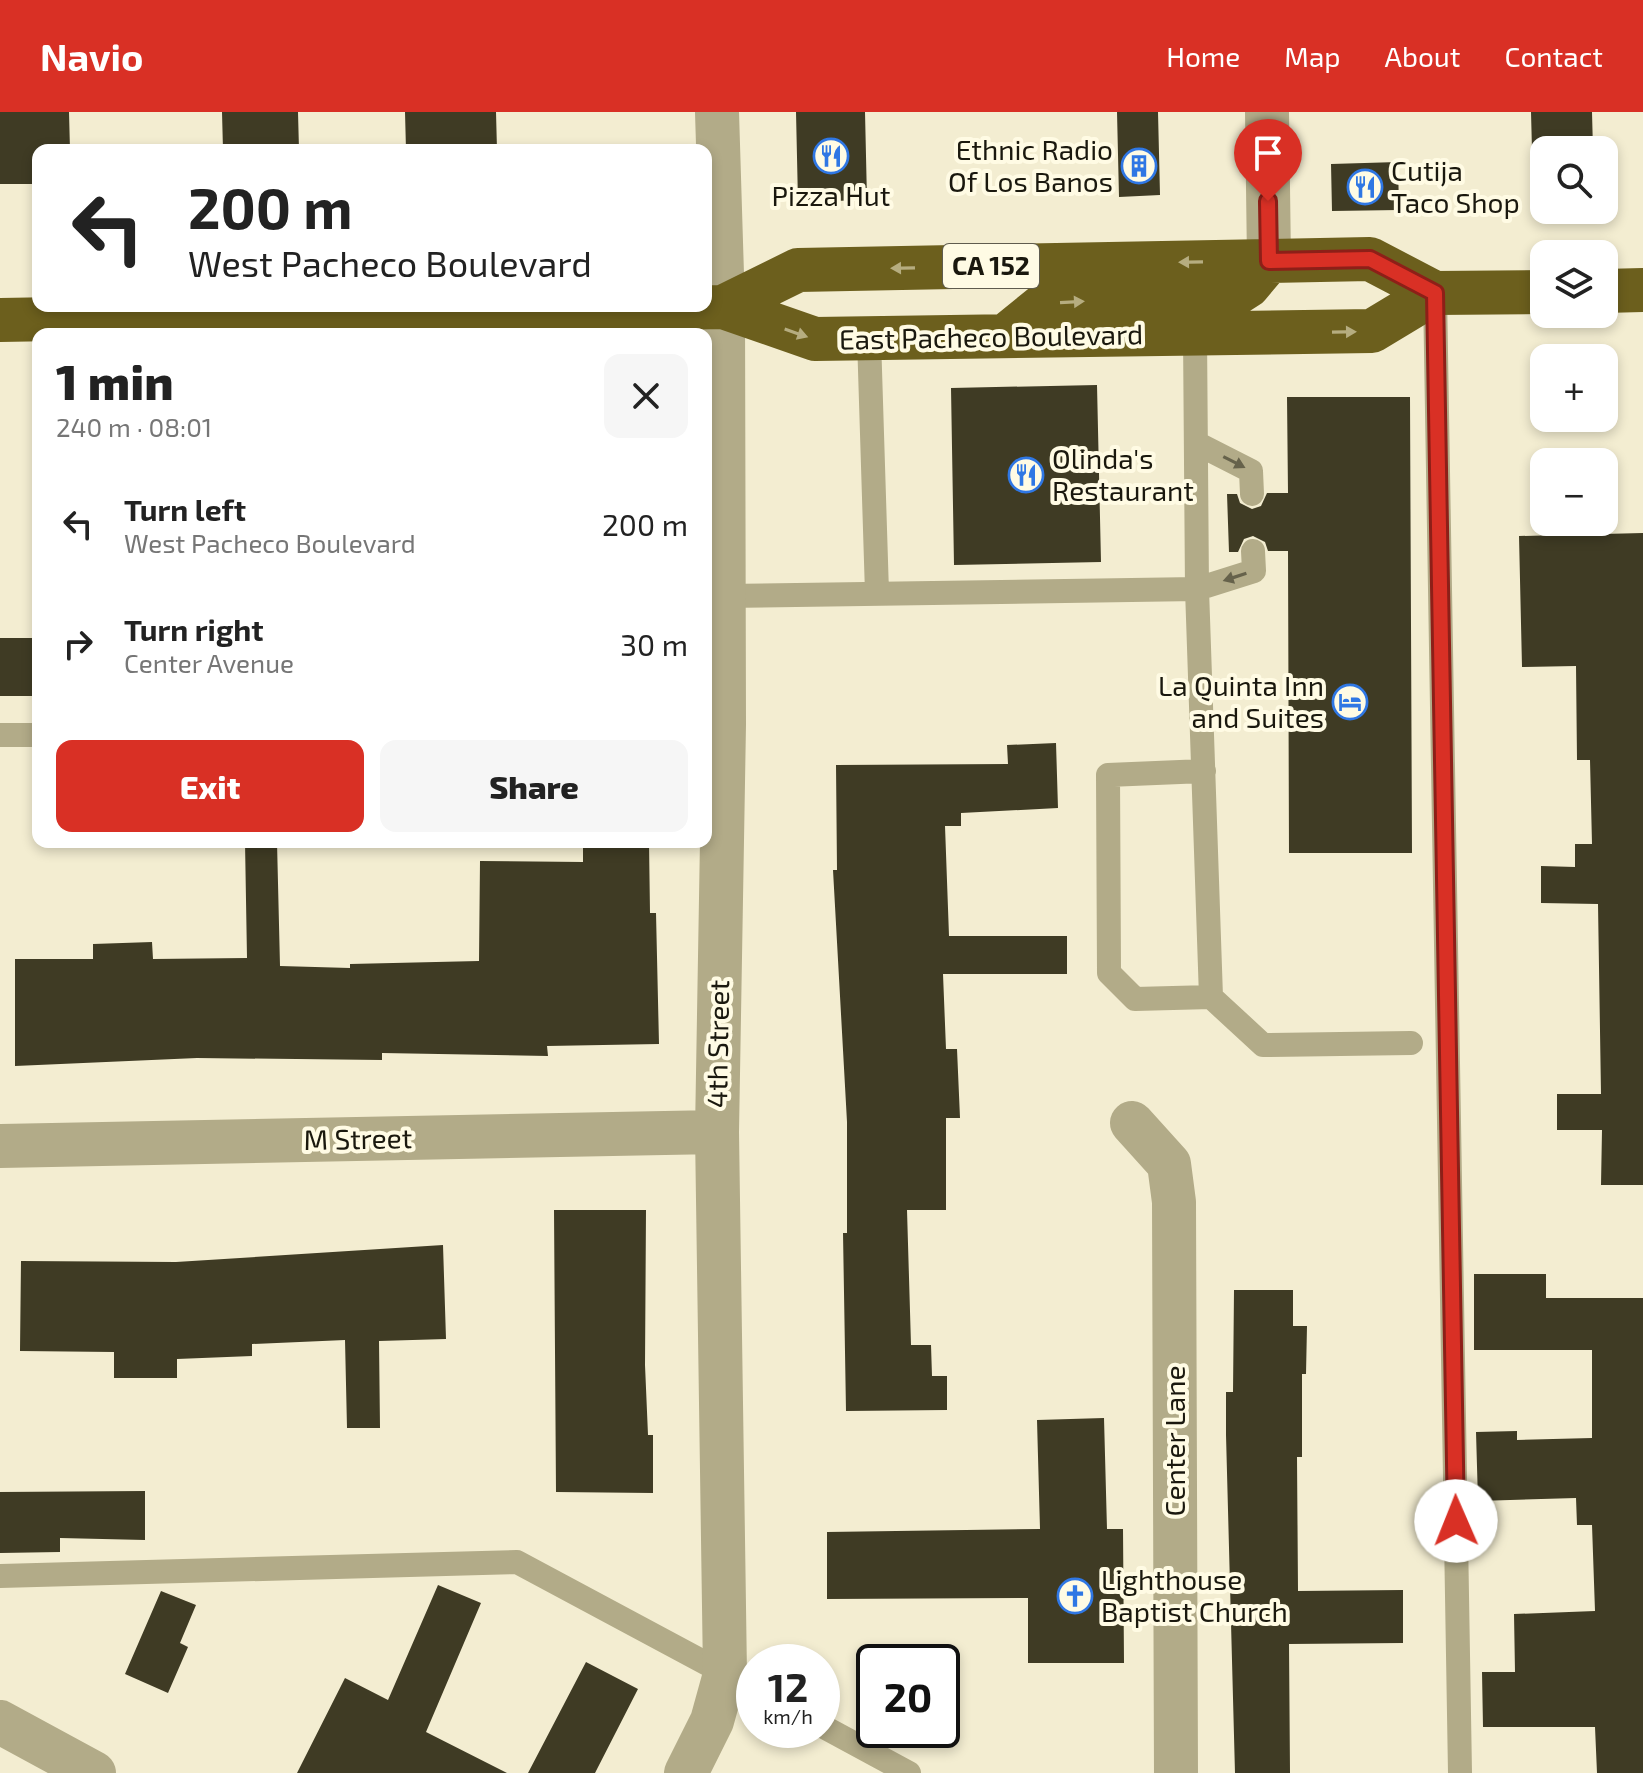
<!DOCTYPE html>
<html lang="en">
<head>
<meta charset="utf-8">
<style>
	body { margin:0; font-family:"Exo 2",sans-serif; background:#f6f6f6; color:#222; height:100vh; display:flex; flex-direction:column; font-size:30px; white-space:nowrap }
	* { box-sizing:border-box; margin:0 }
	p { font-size:26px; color:#767676 }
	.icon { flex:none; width:44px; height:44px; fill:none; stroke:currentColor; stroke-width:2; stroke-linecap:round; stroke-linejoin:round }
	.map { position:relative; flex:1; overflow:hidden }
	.sheet { position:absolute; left:32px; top:216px; width:680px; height:520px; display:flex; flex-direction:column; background:#fff; border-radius:16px; box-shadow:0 4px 12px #0003 }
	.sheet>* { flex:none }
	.top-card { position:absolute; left:32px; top:32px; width:680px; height:168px; border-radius:16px; box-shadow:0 4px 12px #0003; background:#fff; color:#222; overflow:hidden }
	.buttons { position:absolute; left:1530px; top:24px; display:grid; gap:16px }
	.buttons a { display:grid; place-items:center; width:88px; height:88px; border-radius:16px; background:#fff; box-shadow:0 4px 12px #0003; font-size:40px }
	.speed { position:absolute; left:736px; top:1532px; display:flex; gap:16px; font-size:40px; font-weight:700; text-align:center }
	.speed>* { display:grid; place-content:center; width:104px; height:104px; border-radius:50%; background:#fff; box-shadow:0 4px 12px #0003; line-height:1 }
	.speed small { font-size:20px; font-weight:400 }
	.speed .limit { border:4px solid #111; border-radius:12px; background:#fff; color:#111 }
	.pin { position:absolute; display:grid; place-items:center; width:68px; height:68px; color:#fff; margin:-82px -34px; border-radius:50% 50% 50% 0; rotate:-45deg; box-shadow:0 0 8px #0007 }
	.pin .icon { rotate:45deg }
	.me { position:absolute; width:88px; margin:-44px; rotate:359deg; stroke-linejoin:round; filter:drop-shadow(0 0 6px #0008) }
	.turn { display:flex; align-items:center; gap:28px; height:168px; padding:0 24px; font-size:36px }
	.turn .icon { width:104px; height:104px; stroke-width:2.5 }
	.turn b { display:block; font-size:56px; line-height:68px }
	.round { display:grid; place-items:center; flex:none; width:84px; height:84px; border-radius:16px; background:#f6f6f6 }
	.headline { display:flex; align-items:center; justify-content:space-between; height:136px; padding:0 24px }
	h1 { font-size:48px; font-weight:800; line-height:60px }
	.action { display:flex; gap:16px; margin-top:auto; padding:16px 24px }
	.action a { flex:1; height:92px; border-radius:16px; background:#d93025; color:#fff; font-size:32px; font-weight:800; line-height:92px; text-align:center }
	.action a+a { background:#f6f6f6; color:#222 }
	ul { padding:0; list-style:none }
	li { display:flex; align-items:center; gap:24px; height:120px; padding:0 24px }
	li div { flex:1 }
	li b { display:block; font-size:30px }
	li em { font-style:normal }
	header { display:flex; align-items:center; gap:48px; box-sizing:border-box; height:112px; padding:0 40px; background:#d93025; color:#fff }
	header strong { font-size:38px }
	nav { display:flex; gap:44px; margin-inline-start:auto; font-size:28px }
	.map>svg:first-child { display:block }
	.building { fill:#3f3b24 }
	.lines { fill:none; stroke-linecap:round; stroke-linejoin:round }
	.lane { stroke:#b2ab88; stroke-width:24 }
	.street { stroke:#b2ab88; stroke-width:44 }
	.highway { stroke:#6c5f1d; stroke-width:44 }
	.oneway { fill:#b6ad80 }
	.oneway2 { fill:#66624b }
	.route-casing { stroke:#8d1f18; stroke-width:20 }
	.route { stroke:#d93025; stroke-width:14 }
	.labels { text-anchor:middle; stroke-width:8; stroke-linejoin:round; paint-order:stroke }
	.shield { fill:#fffbe4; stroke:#5f5c4e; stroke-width:2 }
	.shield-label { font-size:26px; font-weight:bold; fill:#1a180e }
	.poi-label { font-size:28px; fill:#1a180e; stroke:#fffbe4; text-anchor:start }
	.street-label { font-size:28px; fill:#1a180e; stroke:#fffbe4 }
</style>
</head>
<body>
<header>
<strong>Navio</strong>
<nav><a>Home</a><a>Map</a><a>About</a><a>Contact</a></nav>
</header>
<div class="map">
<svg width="1643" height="1661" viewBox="0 0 1643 1661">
	<rect width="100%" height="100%" fill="#f3edd1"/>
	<path class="building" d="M0,0H69L70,38H38V72H0Z
		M222,0H298L299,38H223Z
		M405,0H496L497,38H406Z
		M796,0H865L867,88L798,90Z
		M1117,0H1158L1160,83L1119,85Z
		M1531,0H1592L1593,38H1532Z
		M1398,50L1399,98L1332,99L1331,52Z
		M1097,273L1101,450L954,453L951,276Z
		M1287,285H1410L1412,741H1289L1288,439H1268L1265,430L1253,424L1244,427L1238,440H1229L1227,382H1237L1240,391L1252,397L1261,394L1267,381H1288Z
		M1643,421V1073H1601L1602,1018H1557V982H1601L1598,792L1541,791V754L1575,755V732H1592L1590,648H1577L1576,554L1522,555L1519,424Z
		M0,526H38V584H0Z
		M1056,631L1058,696L961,701V714H945L949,824H1067V862H943L946,937H957L960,1006H946V1098H907L911,1233H931L932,1264H947V1298L846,1299L843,1121H847V1010L833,758H837L836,653L1008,652L1007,633Z
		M245,730H277L280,854L350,856V852L479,849L480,749L583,750V730H649L650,801H656L659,932L547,934L548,944L382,941V948L197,946L15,954V847H93V832L152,830L153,847L247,846Z
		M554,1098H646L645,1253L648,1323H653V1381L556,1380Z
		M443,1133L446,1227L379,1229L380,1316H347L345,1228L252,1232V1244L177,1247V1266H114V1240L20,1239L21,1149L176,1150Z
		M1474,1162H1546V1186H1643V1661H1597L1595,1615H1483L1482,1560H1515L1514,1502L1595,1499L1592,1413H1577L1576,1386L1478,1389L1476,1320L1517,1319V1328L1592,1326V1238H1474Z
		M1234,1178H1293V1214H1307L1306,1262H1302V1345H1297L1298,1479L1403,1478V1531L1289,1532L1290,1661H1235L1226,1323V1280H1233Z
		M1104,1306L1107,1417H1123L1124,1551H1028V1486L827,1487V1420L1040,1417L1037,1308Z
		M145,1379V1428L60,1426V1440L0,1441V1380Z
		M438,1473L481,1491L426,1620L507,1661H297L345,1566L388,1588Z
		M161,1479L196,1493L180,1531L188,1535L168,1581L125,1562Z
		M586,1550L638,1577L595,1661H528Z"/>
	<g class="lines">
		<path class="lane" d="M1435,181L1460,1661
			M869,226L877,481
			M1196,331L1251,359L1252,382
			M1253,439L1254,459L1197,477L1211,885L1263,933L1411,931
			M723,484L1197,477L1195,222
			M0,623H38
			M1204,659L1108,663L1109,861L1135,887L1211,885
			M0,1464L517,1450L754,1577
			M822,1614L909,1661"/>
		<path class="street" d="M1267,0L1269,149
			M1132,1011L1169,1052L1174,1090L1176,1661
			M0,1034L717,1020
			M0,1610L94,1661
			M686,1661L712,1609L725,1562L717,1020L724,612L723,195L717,0"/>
		<path class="highway" d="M1604,179L1643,178
			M723,195L798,158L1269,149L1370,147L1435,181L1544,180
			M0,208L723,195L815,227L1372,219L1435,181
			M1005,224L1042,194L1234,183L1248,174L1269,149"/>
	</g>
	<defs><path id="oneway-solid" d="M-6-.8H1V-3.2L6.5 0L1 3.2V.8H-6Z" transform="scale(2)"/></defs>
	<g class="oneway">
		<use href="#oneway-solid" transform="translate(1191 150) rotate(179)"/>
		<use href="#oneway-solid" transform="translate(903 156) rotate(179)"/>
		<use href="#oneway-solid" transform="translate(1072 190) rotate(-3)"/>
		<use href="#oneway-solid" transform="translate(1344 220) rotate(-1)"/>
		<use href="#oneway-solid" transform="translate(796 221) rotate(19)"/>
	</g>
	<g class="oneway2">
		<use href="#oneway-solid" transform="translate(1234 350) rotate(27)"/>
		<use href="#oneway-solid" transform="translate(1235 465) rotate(162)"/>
	</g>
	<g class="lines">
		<g class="route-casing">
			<path id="route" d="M1268,89L1269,149L1370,147L1435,181L1456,1409"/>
		</g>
		<use href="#route" class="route"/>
	</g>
	<defs>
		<g id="restaurant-ring" transform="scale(1.8)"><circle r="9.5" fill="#fffbe4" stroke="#2f77e4" stroke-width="1.5"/><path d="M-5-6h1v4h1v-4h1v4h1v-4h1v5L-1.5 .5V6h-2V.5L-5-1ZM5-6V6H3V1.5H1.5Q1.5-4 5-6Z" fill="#2f77e4"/></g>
		<g id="building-ring" transform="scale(1.8)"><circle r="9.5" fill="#fffbe4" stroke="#2f77e4" stroke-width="1.5"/><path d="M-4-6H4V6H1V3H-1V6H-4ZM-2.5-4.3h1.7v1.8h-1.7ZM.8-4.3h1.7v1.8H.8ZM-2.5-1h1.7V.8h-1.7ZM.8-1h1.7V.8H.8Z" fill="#2f77e4"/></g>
		<g id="hotel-ring" transform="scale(1.8)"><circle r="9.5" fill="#fffbe4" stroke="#2f77e4" stroke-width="1.5"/><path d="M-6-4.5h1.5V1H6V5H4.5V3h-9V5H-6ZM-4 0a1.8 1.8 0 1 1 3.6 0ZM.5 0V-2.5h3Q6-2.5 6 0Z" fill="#2f77e4"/></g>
		<g id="church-ring" transform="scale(1.8)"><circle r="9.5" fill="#fffbe4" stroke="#2f77e4" stroke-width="1.5"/><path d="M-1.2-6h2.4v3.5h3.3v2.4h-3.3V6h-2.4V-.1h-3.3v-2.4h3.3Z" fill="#2f77e4"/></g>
	</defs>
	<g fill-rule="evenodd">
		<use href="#restaurant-ring" x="831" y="44"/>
		<use href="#building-ring" x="1139" y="54"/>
		<use href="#restaurant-ring" x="1365" y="75"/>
		<use href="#restaurant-ring" x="1026" y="363"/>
		<use href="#hotel-ring" x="1350" y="590"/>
		<use href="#church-ring" x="1075" y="1484"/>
	</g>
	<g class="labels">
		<rect class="shield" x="943" y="132" width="96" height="44" rx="6"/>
		<g class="shield-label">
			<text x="991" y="163">CA 152</text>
		</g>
		<g class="poi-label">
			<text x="1113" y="48" text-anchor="end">Ethnic Radio<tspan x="1113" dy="32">Of Los Banos</tspan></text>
			<text x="1391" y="69">Cutija<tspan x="1391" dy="32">Taco Shop</tspan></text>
			<text x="831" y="94" text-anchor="middle">Pizza Hut</text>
			<text x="1052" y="357">Olinda's<tspan x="1052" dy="32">Restaurant</tspan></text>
			<text x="1324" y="584" text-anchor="end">La Quinta Inn<tspan x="1324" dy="32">and Suites</tspan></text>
			<text x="1101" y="1478">Lighthouse<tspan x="1101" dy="32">Baptist Church</tspan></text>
		</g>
		<g class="street-label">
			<text transform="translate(991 225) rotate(-1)" y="10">East Pacheco Boulevard</text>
			<text transform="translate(718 932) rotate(-89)" y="10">4th Street</text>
			<text transform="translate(358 1027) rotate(-1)" y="10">M Street</text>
			<text transform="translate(1175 1329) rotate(-90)" y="10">Center Lane</text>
		</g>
	</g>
</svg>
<div class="buttons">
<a><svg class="icon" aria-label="search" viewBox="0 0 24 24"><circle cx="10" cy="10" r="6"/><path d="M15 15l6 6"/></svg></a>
<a><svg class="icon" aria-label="layers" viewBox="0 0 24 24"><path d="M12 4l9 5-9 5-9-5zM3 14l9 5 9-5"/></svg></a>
<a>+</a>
<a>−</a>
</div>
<div class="speed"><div>12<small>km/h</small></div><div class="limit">20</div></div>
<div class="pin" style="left:1268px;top:89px;background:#d93025"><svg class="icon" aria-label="arrive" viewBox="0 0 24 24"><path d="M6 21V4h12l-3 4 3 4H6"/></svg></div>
<svg class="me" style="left:1456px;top:1409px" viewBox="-20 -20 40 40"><circle r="19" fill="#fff"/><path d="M0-13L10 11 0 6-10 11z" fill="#d93025"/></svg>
<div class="top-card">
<div class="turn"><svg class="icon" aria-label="left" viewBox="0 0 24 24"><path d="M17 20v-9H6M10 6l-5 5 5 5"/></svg><div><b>200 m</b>West Pacheco Boulevard</div></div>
</div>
<section class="sheet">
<div class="headline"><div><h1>1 min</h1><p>240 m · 08:01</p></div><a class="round"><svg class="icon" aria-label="close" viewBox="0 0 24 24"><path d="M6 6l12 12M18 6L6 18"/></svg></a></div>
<ul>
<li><svg class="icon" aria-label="left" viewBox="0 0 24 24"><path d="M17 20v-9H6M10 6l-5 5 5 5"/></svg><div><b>Turn left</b><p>West Pacheco Boulevard</p></div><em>200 m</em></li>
<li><svg class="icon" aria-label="right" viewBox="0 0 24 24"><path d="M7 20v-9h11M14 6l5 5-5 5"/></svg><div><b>Turn right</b><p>Center Avenue</p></div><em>30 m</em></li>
</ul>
<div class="action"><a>Exit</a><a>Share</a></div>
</section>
</div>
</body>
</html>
